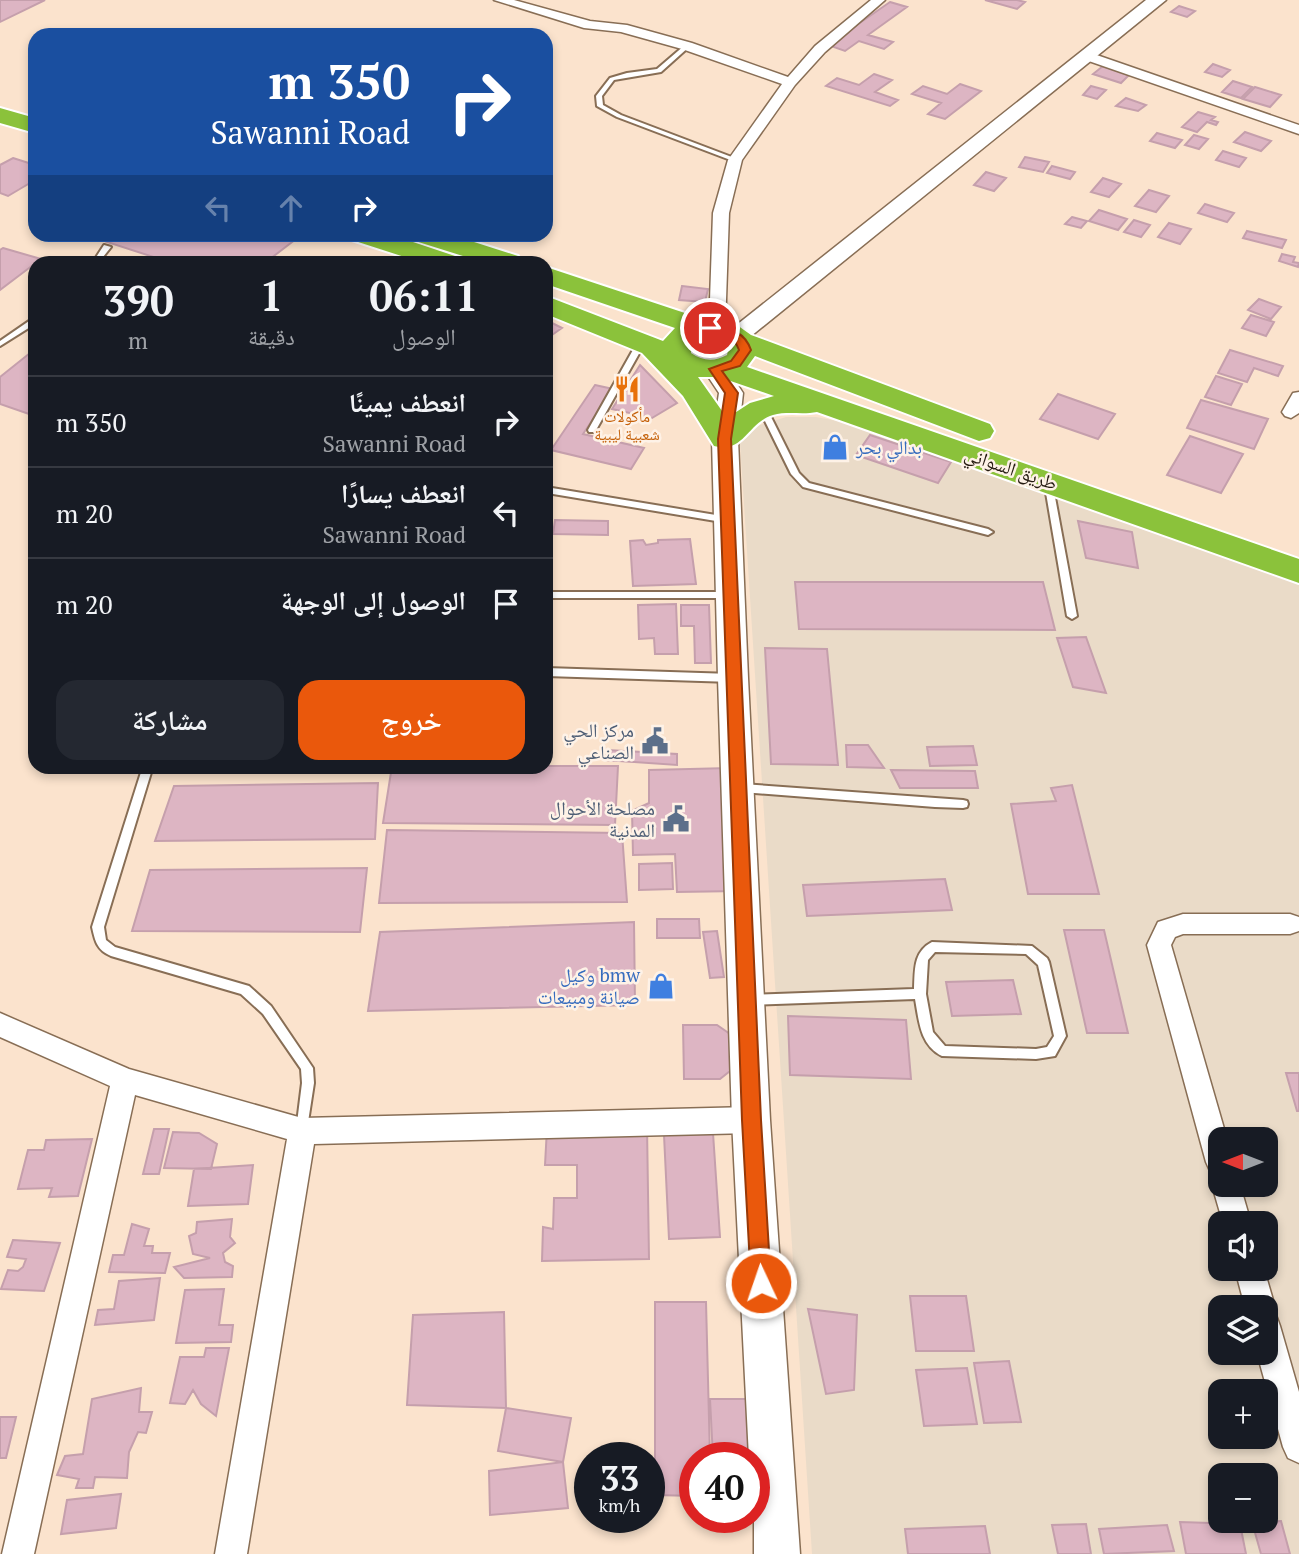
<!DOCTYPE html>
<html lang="ar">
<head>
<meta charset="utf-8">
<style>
	body { margin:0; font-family:"PT Serif","Noto Naskh Arabic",serif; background:#242831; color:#f1f3f6; direction:rtl; height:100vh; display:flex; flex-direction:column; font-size:26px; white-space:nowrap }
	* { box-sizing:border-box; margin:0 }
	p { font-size:23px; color:#9ea1a6 }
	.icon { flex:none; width:38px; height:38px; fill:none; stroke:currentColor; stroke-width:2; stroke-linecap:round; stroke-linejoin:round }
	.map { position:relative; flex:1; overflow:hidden; direction:ltr }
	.panel { position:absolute; left:28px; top:256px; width:525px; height:518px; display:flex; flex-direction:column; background:#171b24; border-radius:21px; box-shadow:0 4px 10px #0003; direction:rtl }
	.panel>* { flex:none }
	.top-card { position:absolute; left:28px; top:28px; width:525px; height:214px; border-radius:21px; box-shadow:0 4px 10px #0003; direction:rtl; background:#1a4fa0; color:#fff; overflow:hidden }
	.needle { width:46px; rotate:270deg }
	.fabs { position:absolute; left:1208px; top:1127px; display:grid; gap:14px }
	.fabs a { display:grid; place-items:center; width:70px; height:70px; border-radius:14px; background:#171b24; box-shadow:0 4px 10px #0003; font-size:35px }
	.speed { position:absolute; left:574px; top:1442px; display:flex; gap:14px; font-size:35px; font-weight:700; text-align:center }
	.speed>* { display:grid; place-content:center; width:91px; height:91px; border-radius:50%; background:#171b24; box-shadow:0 4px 10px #0003; line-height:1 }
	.speed small { font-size:18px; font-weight:400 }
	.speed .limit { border:10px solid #d22; background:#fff; color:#111 }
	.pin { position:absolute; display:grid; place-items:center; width:60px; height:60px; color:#fff; margin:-30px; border:4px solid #fff; border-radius:50%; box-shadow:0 2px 7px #0007 }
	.me { position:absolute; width:77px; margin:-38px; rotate:357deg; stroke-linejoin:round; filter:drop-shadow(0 0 5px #0008) }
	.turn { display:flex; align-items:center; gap:24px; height:147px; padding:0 28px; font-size:32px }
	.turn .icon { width:91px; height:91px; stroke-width:2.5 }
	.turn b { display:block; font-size:49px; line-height:60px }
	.lanes { display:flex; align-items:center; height:66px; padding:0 28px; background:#0003; justify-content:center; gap:35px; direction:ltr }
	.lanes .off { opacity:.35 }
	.eta { display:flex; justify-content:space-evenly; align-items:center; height:119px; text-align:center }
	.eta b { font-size:42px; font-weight:600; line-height:49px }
	.action { display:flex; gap:14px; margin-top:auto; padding:14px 28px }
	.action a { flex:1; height:80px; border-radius:21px; background:#ea580c; color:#fff; font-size:28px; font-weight:600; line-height:80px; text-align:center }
	.action a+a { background:#242831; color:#f1f3f6 }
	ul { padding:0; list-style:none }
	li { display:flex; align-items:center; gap:21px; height:91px; padding:0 28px; border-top:2px solid #363941 }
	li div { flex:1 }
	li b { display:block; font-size:26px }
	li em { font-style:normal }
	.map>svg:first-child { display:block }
	.industrial { fill:#eadbc8; fill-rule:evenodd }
	.building { fill:#ddb5c3; stroke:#c59fac; stroke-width:2 }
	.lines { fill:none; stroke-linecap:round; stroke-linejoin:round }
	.lane-casing { stroke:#886e55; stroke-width:4 }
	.street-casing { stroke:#886e55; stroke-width:3 }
	.secondary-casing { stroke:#886e55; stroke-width:3 }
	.highway-casing { stroke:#fff; stroke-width:4 }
	.lane { fill:#fff; fill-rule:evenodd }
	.street { fill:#fff; fill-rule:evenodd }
	.secondary { fill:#fff; fill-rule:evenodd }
	.highway { fill:#8bc23b; fill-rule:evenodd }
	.route { fill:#ea580c; stroke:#983908; stroke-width:2 }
	.labels { text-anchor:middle; stroke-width:5; stroke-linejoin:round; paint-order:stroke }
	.far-food-label { font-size:16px; fill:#c56008; stroke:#fef2e7 }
	.shop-label { font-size:19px; fill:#366cbe; stroke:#fef2e7; text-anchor:start }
	.street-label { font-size:19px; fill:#251b11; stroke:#fef2e7 }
	.service-label { font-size:19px; fill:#4e5e75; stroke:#fef2e7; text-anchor:end }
</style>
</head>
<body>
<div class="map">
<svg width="1299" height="1554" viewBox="0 0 1299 1554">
	<rect width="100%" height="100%" fill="#fbe3cd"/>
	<path class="industrial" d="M786,417H816L843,422L1299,584V1554H812L740,443L757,426ZM1220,1139H1265V1185H1220ZM1220,1223H1265V1269H1220ZM1220,1307H1265V1353H1220ZM1220,1391H1265V1437H1220ZM1220,1475H1265V1521H1220Z"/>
	<path class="building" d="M0,0H45L0,22Z
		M985,0H1017L1025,2L1017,9Z
		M890,2L907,7L868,35L893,42L884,49L859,41L845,51L828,45Z
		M1179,6L1195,11L1187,17L1171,12Z
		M1213,64L1230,70L1222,77L1205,72Z
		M1103,66L1130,74L1121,83L1093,74Z
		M874,74L892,80L875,92L898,100L890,106L826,86L837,78L859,85Z
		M1233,81L1252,87L1241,98L1222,92Z
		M960,84L981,91L945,119L928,114L941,103L912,94L923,86L947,94Z
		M1091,86L1106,90L1097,99L1083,95Z
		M1255,87L1281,95L1270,107L1243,99Z
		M1126,98L1146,105L1138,111L1116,106Z
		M1198,112L1215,117L1211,120L1218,122L1216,125L1207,122L1197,132L1182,127Z
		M1245,132L1271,141L1261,151L1234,142Z
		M1157,133L1182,140L1175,148L1150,141Z
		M1194,135L1208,139L1199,149L1185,145Z
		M1223,151L1246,158L1239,167L1216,160Z
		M1025,157L1049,162L1043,172L1019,167Z
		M13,158L35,165V180L8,196L0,193V165Z
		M1052,166L1075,172L1070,179L1047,173Z
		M986,172L1006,178L994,191L974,185Z
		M1103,178L1121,184L1109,197L1091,192Z
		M1149,190L1169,196L1156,212L1135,206Z
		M1205,204L1234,213L1227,222L1198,213Z
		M1099,210L1127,219L1118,230L1089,221Z
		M1072,217L1087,221L1081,228L1065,224Z
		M1134,220L1150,225L1141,237L1124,232Z
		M1169,223L1191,229L1180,244L1158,237Z
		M1247,231L1286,240L1282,248L1243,238Z
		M119,234H296L300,236L266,262H169L107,242Z
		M3,248L41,259L0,290V250Z
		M1282,254L1295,257L1293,262L1299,263L1298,267L1279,261Z
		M682,286L708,289L705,302L679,300Z
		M1259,299L1281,307L1271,319L1248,310Z
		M1251,315L1274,322L1266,336L1242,328Z
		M546,320L562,328L546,339Z
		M35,349V416L0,404V377Z
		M1230,350L1283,366L1278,376L1254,368L1247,382L1218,373Z
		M640,365L677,403L652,418L612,409Z
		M1216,376L1242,384L1231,405L1205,397Z
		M595,385L613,389L583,434L644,448L631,469L551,450Z
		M1058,394L1115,414L1098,439L1040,419Z
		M1201,400L1268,419L1254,449L1187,428Z
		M870,435L951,462L938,483L856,455Z
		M1190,436L1243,454L1221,493L1167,475Z
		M555,520L608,521V535L553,534Z
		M1078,521L1132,532L1138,568L1086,558Z
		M690,539L696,584L633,586L630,541L643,540L646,545L658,543V540Z
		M795,582H1043L1055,630L799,629Z
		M676,604L678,654H655L654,638L639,639L638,605Z
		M681,605H709L711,663H695L694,626H681Z
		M1086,637L1106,693L1073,687L1057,638Z
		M765,648L827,649L838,765L771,764Z
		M846,745H868L884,768L847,767Z
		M973,746L977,765L930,766L927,747Z
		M607,750L677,754V765L605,760Z
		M392,766H618L615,825L383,823Z
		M730,768L739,891L677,892L675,854L633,855L632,811L649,803V770Z
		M891,770L975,771L978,788H900Z
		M378,783L375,839L155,841L174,786Z
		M1072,785L1099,894H1028L1011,804L1056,801L1051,788Z
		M387,830L622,833L627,902L379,903Z
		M672,863L673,889L639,890V864Z
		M367,868L360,932L132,931L150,870Z
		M945,879L952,910L807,916L803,885Z
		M657,919H699L700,938H657Z
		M634,922L635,1005L368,1011L380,932Z
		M1064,930H1104L1128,1033H1087Z
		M717,931L724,977L710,978L703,932Z
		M1013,980L1021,1014L952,1016L946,982Z
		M788,1016L906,1020L911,1079L790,1075Z
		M683,1025H717L730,1034V1071L720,1079H684Z
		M1286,1073H1299V1111H1297Z
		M647,1126L649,1259L542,1261L543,1227L553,1229L554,1198H577V1165H545L547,1128Z
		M154,1129H169L159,1174H143Z
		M173,1132L199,1133L217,1144L211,1169L164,1168Z
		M713,1133L720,1237L669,1239L664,1135Z
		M92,1139L78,1196L49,1197L52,1188L18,1189L28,1150H44L46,1140Z
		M253,1165L248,1204L188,1206L194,1169Z
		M232,1219L230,1237L235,1243L223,1253L225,1262L233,1266L232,1277L184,1278L174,1267L210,1258L193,1254L189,1236L196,1233L197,1222Z
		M132,1224L149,1229L144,1246H153L152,1253H170L165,1273L109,1272L113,1255H124Z
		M13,1240L60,1243L44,1291L1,1289L8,1270L18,1271L23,1267L26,1259L7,1257Z
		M160,1278L154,1320L95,1325L98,1310L114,1309L119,1281Z
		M224,1289L219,1325H233L231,1342L176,1343L185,1290Z
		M910,1296H966L974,1351H916Z
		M655,1302H706L710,1458H695V1496L655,1495Z
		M808,1309L857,1315L854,1390L826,1394Z
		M504,1312L506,1408L407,1405L413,1315Z
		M206,1348H229L216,1416L201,1404L193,1390L185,1404L170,1403L180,1357H204Z
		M1009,1361L1021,1422L984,1423L974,1363Z
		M967,1368L977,1424L924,1426L916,1370Z
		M141,1388L139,1412H152L146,1433L138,1432L129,1452L127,1478L95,1477L93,1488H76L79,1479L57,1475L65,1456L83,1454L92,1399Z
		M710,1399H750L754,1458H713Z
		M506,1408L571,1418L563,1462L498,1451Z
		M0,1417H16L6,1458H0Z
		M563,1462L568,1508L490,1515L489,1471Z
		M121,1494L116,1528L61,1534L67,1500Z
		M1281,1521L1290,1554H1261L1252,1522Z
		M1180,1522L1240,1524L1246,1554H1186Z
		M1086,1524L1091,1554H1058L1052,1525Z
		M1167,1525L1174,1551L1104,1554L1099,1529Z
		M985,1526L990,1554H908L905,1529Z"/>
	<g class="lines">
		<g class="lane-casing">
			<path id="lane" d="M685,45L690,46L661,72L614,80L602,96L603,105L621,115L737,159V161H733L617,117L597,106L596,96L610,78L627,73L657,69Z
				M104,245L111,247L99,262H93Z
				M32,319H35V324L0,346V341Z
				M638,341H641L645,343L596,430L595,432H589L588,430Z
				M762,404L766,407L799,473L809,483L988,529L993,532L988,535L803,487L791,474L758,407Z
				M1048,478L1052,481L1077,616L1072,619L1067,616L1044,481Z
				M546,487L728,517L732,520L728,523L547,493Z
				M546,592H728L733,595L728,598H546Z
				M546,668L732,674L737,678L732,682L546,676Z
				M143,766H153L104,927L106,940L115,947L249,986L271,1006L313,1068L314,1083L306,1135L302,1137L298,1135L296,1131L302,1083L301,1069L263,1014L241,994L111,956C97,950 95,941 92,927Z
				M742,784L963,800L967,801L968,804L967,807L963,808L935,807L742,792L738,791L737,788L738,785Z
				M932,942L1032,946L1047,958L1049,962L1066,1036L1055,1056L1036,1059L942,1056C920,1045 919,1021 915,999L750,1005L746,1004L744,1000L746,996L750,995L914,989C915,970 913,952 932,942ZM935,952L1026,954L1038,965L1054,1036L1047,1047L1036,1049L945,1046L933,1032L926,994L928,960Z"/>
		</g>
		<g class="street-casing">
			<path id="street" d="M494,0H514L590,21L627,25L692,43L788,77L815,46L871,0H885L825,52L795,85L742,160L729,213L725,329L723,333H711L709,329L713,213L728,160L782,84L682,49L621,32L584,28Z
				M1088,52L1299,125V134L1083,59L1081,56Z
				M1299,392V413L1291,418L1285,416L1282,412L1293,393Z
				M1183,914H1290L1299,917V931L1290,934H1183L1175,937L1171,945L1227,1139H1220V1185H1240L1251,1223H1223L1212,1185L1218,1175L1210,1171L1206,1162L1147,945L1158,922Z
				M0,1013L129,1069L302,1118L751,1107L761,1111L765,1120L761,1129L751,1133L314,1144L247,1554H215L287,1139L135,1095L34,1554H2L110,1086L0,1037Z
				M1235,1269H1264L1275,1307L1272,1314L1276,1315L1280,1326L1299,1392V1463L1288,1458L1283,1447L1257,1353H1265V1307H1245Z"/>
		</g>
		<g class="secondary-casing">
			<path id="secondary" d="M1146,0H1166L745,341H729L725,336L729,331Z
				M715,362L724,364L743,393L738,439L748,678L770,1120L800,1554H754V1458H749L732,1120L718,678L712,439L719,393L703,369L706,364Z"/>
		</g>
		<g class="highway-casing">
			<path id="highway" d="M0,108L35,118V133L0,123Z
				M348,234H389L455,256L459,262H420L352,240Z
				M408,234H449L518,256L522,262H482L412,240Z
				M546,267L706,320L737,325L751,335L990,424L994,431L990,438L979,441L755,356L747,367L1299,559V583L817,412C803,415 787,411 773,415C747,423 744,454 714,446L683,396L642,353L546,314V296L663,341L675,328L546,284ZM704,337C714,337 721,338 729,346L727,355C714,362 703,361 691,353V343ZM698,377H719L774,396L750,403L727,418Z"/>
		</g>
		<use href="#lane" class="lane"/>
		<use href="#street" class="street"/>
		<use href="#secondary" class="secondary"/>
		<use href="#highway" class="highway"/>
	</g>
	<path class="route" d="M710,325C729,329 744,330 751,350L740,366L722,371L738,393L731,439L761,1120L771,1283L768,1290L761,1293L754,1290L751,1283L742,1120L718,439L725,393L709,369L731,361L739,350C734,335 720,334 706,331V326Z"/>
	<defs>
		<g id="restaurant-bare" transform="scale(2.1)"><path d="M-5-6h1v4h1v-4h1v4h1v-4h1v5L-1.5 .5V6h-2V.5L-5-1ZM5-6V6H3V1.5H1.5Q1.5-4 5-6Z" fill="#e8710a" stroke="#fef2e7" stroke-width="2.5" paint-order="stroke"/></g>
		<g id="shop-bare" transform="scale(2.1)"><path d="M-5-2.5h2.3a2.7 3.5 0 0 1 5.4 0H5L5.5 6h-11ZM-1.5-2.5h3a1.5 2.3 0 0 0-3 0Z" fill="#3f7fe0" stroke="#fef2e7" stroke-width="2.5" paint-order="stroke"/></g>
		<g id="civic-bare" transform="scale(2.1)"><path d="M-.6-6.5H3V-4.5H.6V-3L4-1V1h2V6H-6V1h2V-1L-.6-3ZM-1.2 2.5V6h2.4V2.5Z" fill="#5c6f8a" stroke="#fef2e7" stroke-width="2.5" paint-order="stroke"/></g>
	</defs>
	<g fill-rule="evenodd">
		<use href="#restaurant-bare" x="627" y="389"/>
		<use href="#shop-bare" x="835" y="447"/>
		<use href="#civic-bare" x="655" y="741"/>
		<use href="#civic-bare" x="676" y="819"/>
		<use href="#shop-bare" x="661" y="986"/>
	</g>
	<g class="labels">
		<g class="far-food-label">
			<text x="627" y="422">مأكولات<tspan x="627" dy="18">شعبية ليبية</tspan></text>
		</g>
		<g class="shop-label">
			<text x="856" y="454">بدالي بحر</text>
			<text x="640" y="982" text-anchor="end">وكيل bmw<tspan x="640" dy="22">صيانة ومبيعات</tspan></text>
		</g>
		<g class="street-label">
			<text transform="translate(1011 468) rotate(19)" y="7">طريق السواني</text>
		</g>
		<g class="service-label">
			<text x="634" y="737">مركز الحي<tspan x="634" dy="22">الصناعي</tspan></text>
			<text x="655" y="815">مصلحة الأحوال<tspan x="655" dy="22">المدنية</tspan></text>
		</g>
	</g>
</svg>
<div class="fabs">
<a><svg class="needle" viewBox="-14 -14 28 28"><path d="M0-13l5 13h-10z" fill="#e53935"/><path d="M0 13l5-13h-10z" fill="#9ea1a6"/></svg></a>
<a><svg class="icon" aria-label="sound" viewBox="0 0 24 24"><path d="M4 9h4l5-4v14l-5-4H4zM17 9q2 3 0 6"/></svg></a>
<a><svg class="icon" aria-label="layers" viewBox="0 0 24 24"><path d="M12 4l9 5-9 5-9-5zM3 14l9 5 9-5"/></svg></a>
<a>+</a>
<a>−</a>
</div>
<div class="speed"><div>33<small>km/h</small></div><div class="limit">40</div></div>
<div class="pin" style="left:710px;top:328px;background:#d93025"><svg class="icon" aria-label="arrive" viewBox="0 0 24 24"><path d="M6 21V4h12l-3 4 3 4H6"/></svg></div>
<svg class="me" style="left:761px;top:1283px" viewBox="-20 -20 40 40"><circle r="17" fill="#ea580c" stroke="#fff" stroke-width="3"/><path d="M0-11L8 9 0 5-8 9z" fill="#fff"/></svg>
<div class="top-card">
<div class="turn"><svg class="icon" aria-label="right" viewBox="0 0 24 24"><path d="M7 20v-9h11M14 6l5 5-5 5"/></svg><div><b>350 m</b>Sawanni Road</div></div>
<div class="lanes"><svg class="icon off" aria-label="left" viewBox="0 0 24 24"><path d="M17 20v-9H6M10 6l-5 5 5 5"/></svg><svg class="icon off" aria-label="ahead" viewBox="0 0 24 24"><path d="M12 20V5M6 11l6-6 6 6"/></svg><svg class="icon" aria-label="right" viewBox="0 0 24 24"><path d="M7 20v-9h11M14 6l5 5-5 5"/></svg></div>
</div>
<section class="panel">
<div class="eta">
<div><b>06:11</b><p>الوصول</p></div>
<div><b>1</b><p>دقيقة</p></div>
<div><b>390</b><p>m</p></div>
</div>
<ul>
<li><svg class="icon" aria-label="right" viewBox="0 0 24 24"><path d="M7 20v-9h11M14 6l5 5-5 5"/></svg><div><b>انعطف يمينًا</b><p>Sawanni Road</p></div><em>350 m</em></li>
<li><svg class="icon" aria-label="left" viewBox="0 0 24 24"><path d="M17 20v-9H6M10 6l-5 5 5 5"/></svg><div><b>انعطف يسارًا</b><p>Sawanni Road</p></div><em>20 m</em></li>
<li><svg class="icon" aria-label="arrive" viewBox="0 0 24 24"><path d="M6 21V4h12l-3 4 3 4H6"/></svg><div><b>الوصول إلى الوجهة</b></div><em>20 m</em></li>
</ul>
<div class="action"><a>خروج</a><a>مشاركة</a></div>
</section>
</div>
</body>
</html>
